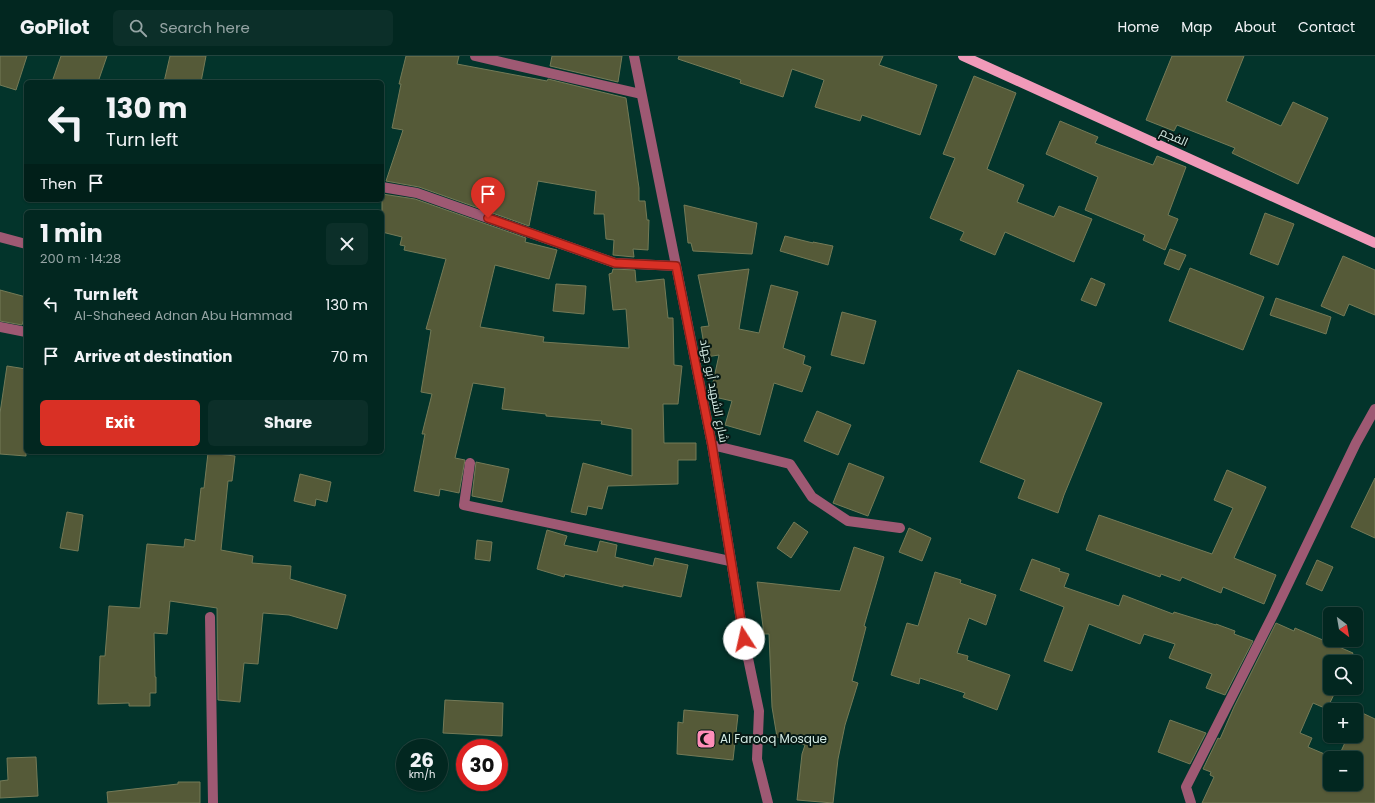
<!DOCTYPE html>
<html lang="en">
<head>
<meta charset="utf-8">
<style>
	body { margin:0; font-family:Poppins,Cairo,sans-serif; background:#0c2f29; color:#f1f3f6; height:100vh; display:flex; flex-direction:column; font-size:15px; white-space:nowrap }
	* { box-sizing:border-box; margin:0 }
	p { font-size:13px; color:#96a5a5 }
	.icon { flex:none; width:22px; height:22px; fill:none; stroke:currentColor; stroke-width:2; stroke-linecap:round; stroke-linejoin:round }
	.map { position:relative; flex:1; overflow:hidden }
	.side { position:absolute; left:24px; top:154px; width:360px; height:244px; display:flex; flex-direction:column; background:#022720; border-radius:6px; box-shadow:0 1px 3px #0004,0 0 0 1px #23443e }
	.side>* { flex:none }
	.top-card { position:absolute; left:24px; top:24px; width:360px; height:122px; border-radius:6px; box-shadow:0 1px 3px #0004,0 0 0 1px #23443e; background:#022720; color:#f1f3f6; overflow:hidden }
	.needle { width:26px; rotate:149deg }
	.tools { position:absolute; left:1323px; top:551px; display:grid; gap:8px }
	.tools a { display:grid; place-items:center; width:40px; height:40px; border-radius:6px; background:#022720; box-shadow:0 1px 3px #0004,0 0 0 1px #23443e; font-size:20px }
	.speed { position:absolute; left:396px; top:683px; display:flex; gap:8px; font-size:20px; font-weight:700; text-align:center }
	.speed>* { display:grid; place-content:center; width:52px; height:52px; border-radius:50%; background:#022720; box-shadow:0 1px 3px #0004,0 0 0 1px #23443e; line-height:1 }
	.speed small { font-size:10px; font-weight:400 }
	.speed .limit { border:6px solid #d22; background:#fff; color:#111 }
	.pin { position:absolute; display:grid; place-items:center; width:34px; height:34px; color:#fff; margin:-41px -17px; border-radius:50% 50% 50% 0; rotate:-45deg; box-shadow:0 0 4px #0007 }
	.pin .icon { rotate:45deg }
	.me { position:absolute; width:44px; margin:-22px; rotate:350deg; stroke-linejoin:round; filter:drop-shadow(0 0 3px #0008) }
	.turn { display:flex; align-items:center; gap:14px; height:84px; padding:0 16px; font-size:18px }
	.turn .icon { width:52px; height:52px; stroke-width:2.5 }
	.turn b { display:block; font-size:28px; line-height:34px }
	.then { display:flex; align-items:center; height:38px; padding:0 16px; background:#0003; gap:8px; font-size:15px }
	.round { display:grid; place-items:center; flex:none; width:42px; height:42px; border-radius:6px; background:#0c2f29 }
	.headline { display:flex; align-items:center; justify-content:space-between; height:68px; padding:0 16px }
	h1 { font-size:24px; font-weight:700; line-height:30px }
	.primary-button { display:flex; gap:8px; margin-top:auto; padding:8px 16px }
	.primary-button a { flex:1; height:46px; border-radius:6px; background:#d93025; color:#fff; font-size:16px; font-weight:700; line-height:46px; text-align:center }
	.primary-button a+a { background:#0c2f29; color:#f1f3f6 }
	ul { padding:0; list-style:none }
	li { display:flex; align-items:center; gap:12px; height:52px; padding:0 16px }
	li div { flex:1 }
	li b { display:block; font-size:15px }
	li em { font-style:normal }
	header { display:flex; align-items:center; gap:24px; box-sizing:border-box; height:56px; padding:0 20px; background:#022720; border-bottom:1px solid #23443e }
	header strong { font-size:19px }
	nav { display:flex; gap:22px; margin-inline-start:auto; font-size:14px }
	.search { width:280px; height:36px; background:#0c2f29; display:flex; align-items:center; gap:10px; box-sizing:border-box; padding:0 14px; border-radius:6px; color:#96a5a5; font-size:15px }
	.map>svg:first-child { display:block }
	.building { fill:#555a38; stroke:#747a57 }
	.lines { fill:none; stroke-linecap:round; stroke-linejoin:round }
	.minor { stroke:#9e5973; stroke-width:10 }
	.major { stroke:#f09ab9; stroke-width:10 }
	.route-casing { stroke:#8d1f18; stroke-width:10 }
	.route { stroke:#d93025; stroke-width:7 }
	.labels { text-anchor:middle; stroke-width:4; stroke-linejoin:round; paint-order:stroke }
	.street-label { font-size:12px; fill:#d5ece5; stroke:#061814 }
	.poi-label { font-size:12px; fill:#d5ece5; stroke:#061814; text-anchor:start }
</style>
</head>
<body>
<header>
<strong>GoPilot</strong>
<div class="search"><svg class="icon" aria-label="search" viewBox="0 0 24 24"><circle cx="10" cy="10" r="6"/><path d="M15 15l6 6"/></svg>Search here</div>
<nav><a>Home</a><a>Map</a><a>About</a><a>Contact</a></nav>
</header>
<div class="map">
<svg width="1375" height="747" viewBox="0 0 1375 747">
	<rect width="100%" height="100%" fill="#03342b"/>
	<path class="building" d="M0,0H27L16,34L0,29Z
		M61,0H107L98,26H52Z
		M170,0H206L201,26H164Z
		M406,0H459L457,8L547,25L548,23L626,42L639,132V145H645L647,164H649L648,194L633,193L634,201L613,199L614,184L606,183L604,158H594L596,135L538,125L529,170L419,131L386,125L403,74L392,72L401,28H399Z
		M552,0H622L618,26L550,10Z
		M679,0H883L879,9L937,29L920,79L862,59L860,65L815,51L824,24L792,13L783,41L740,27L741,24L678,3Z
		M1172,0H1244L1226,45L1281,70L1293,46L1328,62L1298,128L1232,97L1235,92L1177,69L1174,75L1146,64Z
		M974,20L1016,37L987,113L1024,129L1017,146L1054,161L1059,150L1092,163L1074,206L1005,176L995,199L960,184L964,176L930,162L955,102L943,98Z
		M1060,65L1098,81L1095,87L1153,109L1157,100L1186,111L1168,159L1178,163L1165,194L1143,184L1145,179L1085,154L1098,121L1046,98Z
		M382,138L415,143L526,182L525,186L557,194L549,223L495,209L480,271L544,281L543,286L629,292L626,253L613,254L609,218L612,217L613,213L635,214L636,226L664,223L668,262H673L674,309L682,310L678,348H663L664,387H696V404H678V428L608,430L602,453L588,450L586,459L571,456L583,407L632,420V373L601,368L602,365L546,360V358L502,353L505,332L473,327L455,402L465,404L459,437L440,433L439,440L414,435L425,378H422L432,338L421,336L431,274L426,273L446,203L404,194L405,190L400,189L402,181L382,176Z
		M684,149L757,167L752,198L693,195L691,187H688Z
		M1265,157L1294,168L1278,209L1250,198Z
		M785,180L813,187V186L833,190L828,209L780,195Z
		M1170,193L1186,199L1179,214L1164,208Z
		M1343,200L1375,214V259L1349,248L1344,260L1321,250Z
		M1190,212L1264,241L1243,294L1169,265Z
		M749,213L739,273L759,277L771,229L798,236L783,292L805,300L803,308L811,311L802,336L774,327L760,379L725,369L732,345L710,340L719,299L706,301L701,271L709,270L698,219Z
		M1091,222L1105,228L1096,250L1081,244Z
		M556,228L586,230L584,258L553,255Z
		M0,234L26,241V256L22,269L0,265Z
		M1276,242L1331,261L1326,278L1270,259Z
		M842,256L876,265L864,308L831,299Z
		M7,310L26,313V400L0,398V357Z
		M1018,314L1102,347L1064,439L1058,457L1018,442L1025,424L980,406Z
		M817,355L851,369L838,399L804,385Z
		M208,397L235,400L232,425H228L221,494L253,500L252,507L291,510L290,523L346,539L337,573L289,559L263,557L258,608L244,607L240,646L218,644L217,552L170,545L167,578L154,577L155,621H156V637H150V650H129V647L98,648L100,600H105L109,550L140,552L147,488L184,491L185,483L195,485L201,432H204Z
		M476,406L509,413L502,446L472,440Z
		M849,407L884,421L868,460L833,447Z
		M1227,414L1266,431L1234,502L1276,519L1264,548L1223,531L1221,537L1182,521L1180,525L1161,518L1160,521L1086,494L1099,459L1212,498L1233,452L1214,444Z
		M300,418L331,426L327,446L316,443L315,450L294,445Z
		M1375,422V482L1351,471Z
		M67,456L83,459L78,495L60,492Z
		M794,466L808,476L791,502L777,492Z
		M909,472L931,482L922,505L899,496Z
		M547,474L567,480L564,489L597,496L600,485L617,489L615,501L653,510L655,502L688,509L681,541L623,529V531L565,518L564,521L537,513Z
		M477,484L492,486L490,505L475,503Z
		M854,491L884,501L864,570L866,571L852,625L858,627L845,669L838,703L833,747L797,744L802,698L805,689L777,681L772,651L769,578H764L757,526L840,535Z
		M1032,503L1060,513L1059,515L1069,518L1064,531L1119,550L1123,539L1173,558L1174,556L1216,569V568L1235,575L1234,578L1253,585L1225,639L1206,632L1212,618L1169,602L1175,588L1144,578L1140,588L1089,568L1072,615L1044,605L1064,551L1020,534Z
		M1317,504L1333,511L1322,535L1306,528Z
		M935,516L961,524L960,527L996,539L986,569L969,562L957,597L968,600L967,604L1010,619L997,654L963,641L965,637L920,622L919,628L891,619L907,567L918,570Z
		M1276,567L1294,575L1295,572L1353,597L1349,606H1330V632H1337L1327,653L1313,647L1300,677L1312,682L1308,691L1334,702H1330V728H1356V702H1338L1348,680H1356V654L1375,663V747H1202L1214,721L1210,719L1211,716L1203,713L1218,682L1220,683L1234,651Z
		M445,644L503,647L502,680L443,677Z
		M684,654L738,659L733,704L677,698L678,666L683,667Z
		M1170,664L1206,677L1190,708L1158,696Z
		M36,701L38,740L0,742V725L8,724L7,702Z
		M178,726H200V747H108L107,736L178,728Z"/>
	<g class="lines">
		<path class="minor" d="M475,0L641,38
			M634,0L712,389L744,583L759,655L757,703L768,747
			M382,131L417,137L615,207L676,210
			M0,181L26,188
			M0,271L26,276
			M712,389L790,408L812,441L848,465L900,472
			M470,407L464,449L730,505
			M210,561L213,747
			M1191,747L1186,731L1274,557L1356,387L1375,353"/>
		<path class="major" d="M963,0L1375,187"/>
	</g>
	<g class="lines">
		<g class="route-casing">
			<path id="route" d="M488,162L615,207L676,210L712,389L744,583"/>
		</g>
		<use href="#route" class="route"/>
	</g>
	<defs>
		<g id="mosque-square" transform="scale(1)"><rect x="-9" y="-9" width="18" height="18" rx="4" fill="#ff8eb9" stroke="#061814"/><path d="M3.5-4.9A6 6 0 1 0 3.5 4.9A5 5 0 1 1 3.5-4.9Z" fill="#111"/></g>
	</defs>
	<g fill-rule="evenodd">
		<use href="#mosque-square" x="706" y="683"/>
	</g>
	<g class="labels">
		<g class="street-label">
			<text transform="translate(1174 81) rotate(24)" y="4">الفجم</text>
			<text transform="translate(714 335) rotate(79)" y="4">شارع الشهيد أبو جهاد</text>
		</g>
		<g class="poi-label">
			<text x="720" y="687">Al Farooq Mosque</text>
		</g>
	</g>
</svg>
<div class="tools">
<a><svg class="needle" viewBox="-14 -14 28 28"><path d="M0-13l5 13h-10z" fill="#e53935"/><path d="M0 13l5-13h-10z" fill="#96a5a5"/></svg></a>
<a><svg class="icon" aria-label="search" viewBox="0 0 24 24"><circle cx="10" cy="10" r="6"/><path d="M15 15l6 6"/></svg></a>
<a>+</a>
<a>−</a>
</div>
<div class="speed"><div>26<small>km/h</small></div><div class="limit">30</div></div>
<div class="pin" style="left:488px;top:162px;background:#d93025"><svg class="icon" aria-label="arrive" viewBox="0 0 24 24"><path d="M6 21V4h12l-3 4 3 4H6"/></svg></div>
<svg class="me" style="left:744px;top:583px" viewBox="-20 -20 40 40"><circle r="19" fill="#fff"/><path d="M0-13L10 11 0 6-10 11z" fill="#d93025"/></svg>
<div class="top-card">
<div class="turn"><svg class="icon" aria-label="left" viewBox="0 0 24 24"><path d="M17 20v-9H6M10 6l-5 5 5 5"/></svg><div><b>130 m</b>Turn left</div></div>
<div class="then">Then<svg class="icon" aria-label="arrive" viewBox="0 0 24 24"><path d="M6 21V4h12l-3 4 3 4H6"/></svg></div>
</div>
<section class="side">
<div class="headline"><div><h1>1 min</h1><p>200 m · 14:28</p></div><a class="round"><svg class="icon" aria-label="close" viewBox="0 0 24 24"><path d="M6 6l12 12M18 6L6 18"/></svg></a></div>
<ul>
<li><svg class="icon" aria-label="left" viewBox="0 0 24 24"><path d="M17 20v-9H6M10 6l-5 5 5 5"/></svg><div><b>Turn left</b><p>Al-Shaheed Adnan Abu Hammad</p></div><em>130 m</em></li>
<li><svg class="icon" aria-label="arrive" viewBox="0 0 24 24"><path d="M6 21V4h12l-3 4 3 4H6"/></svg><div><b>Arrive at destination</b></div><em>70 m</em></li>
</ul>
<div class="primary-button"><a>Exit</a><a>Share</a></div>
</section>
</div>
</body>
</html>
